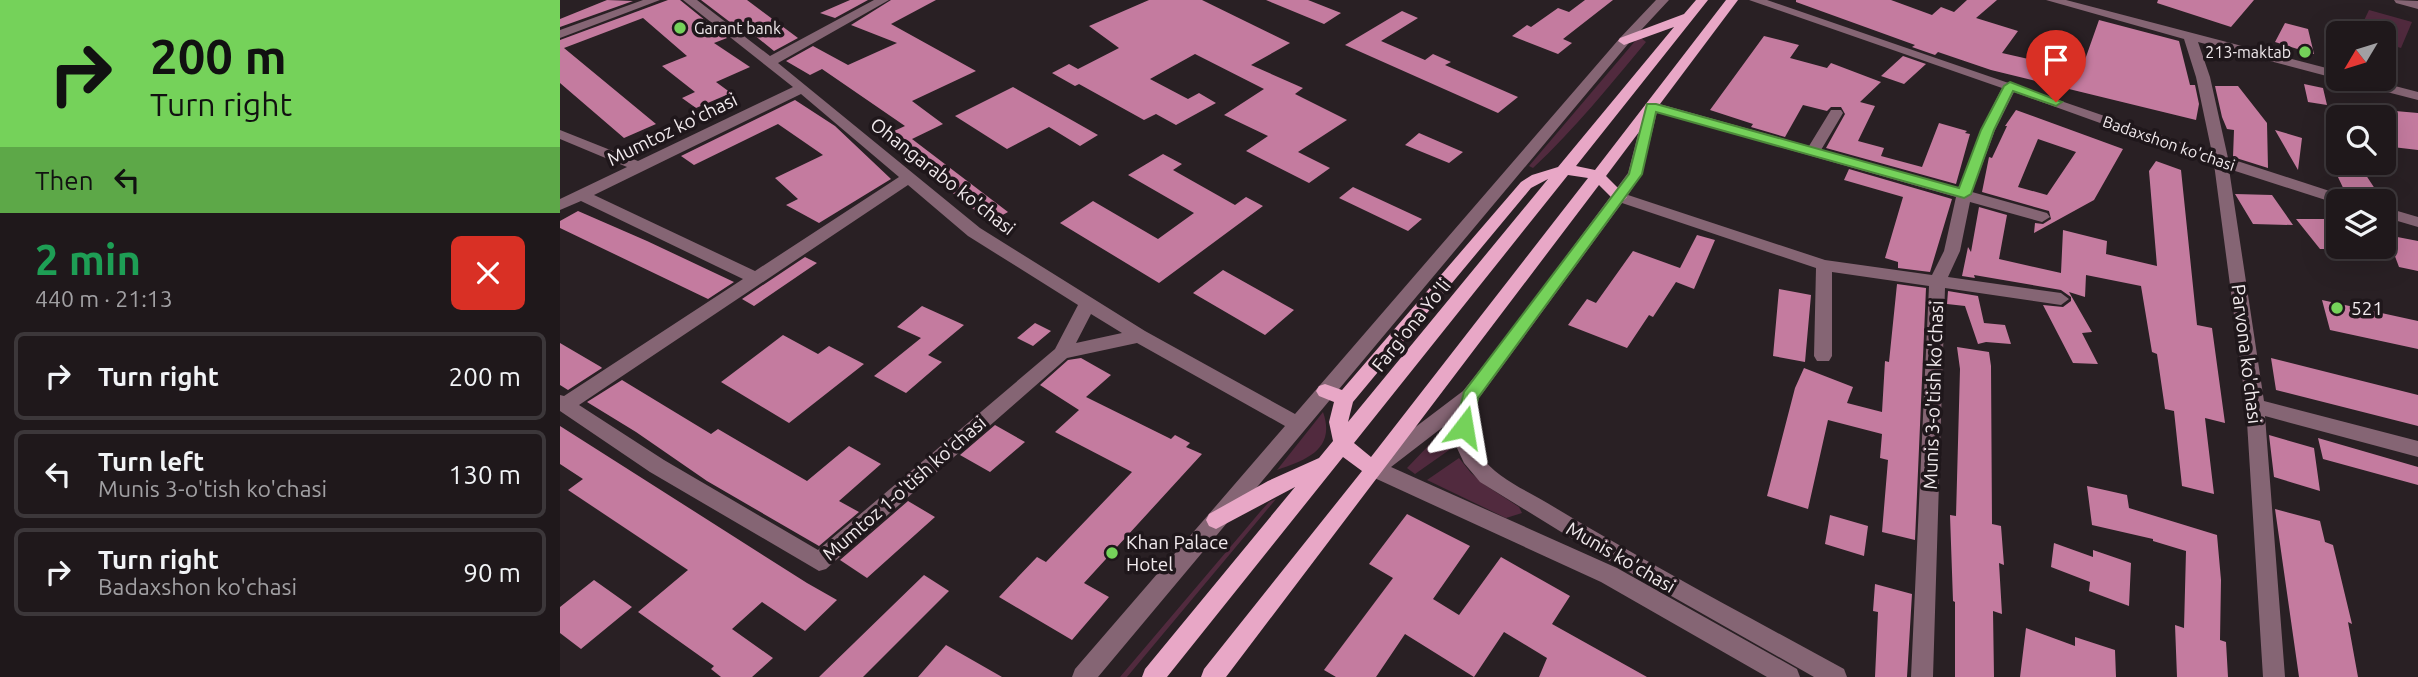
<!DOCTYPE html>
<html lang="en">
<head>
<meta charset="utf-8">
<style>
	body { margin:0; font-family:Ubuntu,sans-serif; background:#2c2528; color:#f1f3f6; height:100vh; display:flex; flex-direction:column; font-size:26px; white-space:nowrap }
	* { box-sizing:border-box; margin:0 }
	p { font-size:23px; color:#a1a0a3 }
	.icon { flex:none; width:38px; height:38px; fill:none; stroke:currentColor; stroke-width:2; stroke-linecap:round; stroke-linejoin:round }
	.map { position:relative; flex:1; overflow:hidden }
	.drawer { display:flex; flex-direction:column; background:#1f181b; width:560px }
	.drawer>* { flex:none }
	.hud { background:#75d25a; color:#111; overflow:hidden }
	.needle { width:46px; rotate:232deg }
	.buttons { position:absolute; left:1766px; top:21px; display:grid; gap:14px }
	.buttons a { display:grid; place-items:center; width:70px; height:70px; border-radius:10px; background:#1f181b; box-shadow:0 7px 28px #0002,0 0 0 2px #3c373a; font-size:35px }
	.pin { position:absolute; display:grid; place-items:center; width:60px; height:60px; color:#fff; margin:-72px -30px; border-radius:50% 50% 50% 0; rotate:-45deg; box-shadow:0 0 7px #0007 }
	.pin .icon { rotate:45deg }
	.me { position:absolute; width:77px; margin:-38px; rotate:14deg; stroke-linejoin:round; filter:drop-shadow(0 0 5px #0008) }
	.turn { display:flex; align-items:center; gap:24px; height:147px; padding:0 35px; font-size:32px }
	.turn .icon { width:91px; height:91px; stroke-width:2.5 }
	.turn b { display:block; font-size:49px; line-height:60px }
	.then { display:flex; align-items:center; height:66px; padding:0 35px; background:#0003; gap:14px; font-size:26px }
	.round { display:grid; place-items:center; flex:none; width:74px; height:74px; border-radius:10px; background:#2c2528 }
	.head { display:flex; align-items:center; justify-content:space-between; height:119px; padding:0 35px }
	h1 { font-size:42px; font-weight:700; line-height:52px; color:#1e9e55 }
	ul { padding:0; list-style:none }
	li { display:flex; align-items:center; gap:21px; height:88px; margin:0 14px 10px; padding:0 21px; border:4px solid #3c373a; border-radius:10px }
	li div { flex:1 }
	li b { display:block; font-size:26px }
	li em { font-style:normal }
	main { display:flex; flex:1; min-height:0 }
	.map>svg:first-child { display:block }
	.green { fill:#512a3e }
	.building { fill:#c47b9f; fill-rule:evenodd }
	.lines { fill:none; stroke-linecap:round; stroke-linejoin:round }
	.minor { fill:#856574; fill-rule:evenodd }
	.major { fill:#e8a7c6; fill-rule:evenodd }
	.route { fill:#75d25a; stroke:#4c883a; stroke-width:2 }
	.poi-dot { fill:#75d25a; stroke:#1f171b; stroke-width:2.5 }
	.labels { text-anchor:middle; stroke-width:7; stroke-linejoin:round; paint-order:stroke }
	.far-poi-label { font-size:16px; fill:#f1eaed; stroke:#1f171b; text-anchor:start }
	.far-street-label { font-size:16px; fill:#f1eaed; stroke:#1f171b }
	.street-label { font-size:19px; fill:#f1eaed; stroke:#1f171b }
	.poi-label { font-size:19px; fill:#f1eaed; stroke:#1f171b; text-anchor:start }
</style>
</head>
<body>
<main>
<section class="drawer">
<div class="hud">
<div class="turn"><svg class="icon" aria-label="right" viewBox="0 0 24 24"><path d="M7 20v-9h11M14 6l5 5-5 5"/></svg><div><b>200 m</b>Turn right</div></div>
<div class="then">Then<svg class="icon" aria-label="left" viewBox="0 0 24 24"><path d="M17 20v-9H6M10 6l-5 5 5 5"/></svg></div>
</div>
<div class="head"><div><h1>2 min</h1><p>440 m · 21:13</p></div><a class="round" style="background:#d93025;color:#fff"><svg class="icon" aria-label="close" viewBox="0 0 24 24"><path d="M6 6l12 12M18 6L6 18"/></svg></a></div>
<ul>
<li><svg class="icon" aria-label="right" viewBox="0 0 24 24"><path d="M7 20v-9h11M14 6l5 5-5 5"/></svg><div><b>Turn right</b></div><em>200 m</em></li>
<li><svg class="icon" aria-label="left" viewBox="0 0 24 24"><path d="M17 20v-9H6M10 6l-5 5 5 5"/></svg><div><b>Turn left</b><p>Munis 3-o'tish ko'chasi</p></div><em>130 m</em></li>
<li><svg class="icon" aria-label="right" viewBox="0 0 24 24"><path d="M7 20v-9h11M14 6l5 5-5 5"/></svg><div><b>Turn right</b><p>Badaxshon ko'chasi</p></div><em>90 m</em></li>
</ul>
</section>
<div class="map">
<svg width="1858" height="677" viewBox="0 0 1858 677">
	<rect width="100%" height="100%" fill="#292024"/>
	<path class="green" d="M1809,10L1852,22L1841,48L1824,43V33H1798Z
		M1081,38L1086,42C1050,85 1014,130 973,168L969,166L1076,40Z
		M763,412C776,449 747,460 717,470Z
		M891,422L895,423L892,448L855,474L847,468Z
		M899,458L911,473L925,485L959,507L962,513L946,518L867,480Z
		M716,499L567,677H560L700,512L709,502Z"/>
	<path class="building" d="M47,0L73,1L0,27V19Z
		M108,0H120L167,38L154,43L190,67L156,82L171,93L136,108L122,98L135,92L102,66L127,56L83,18L4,48L96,124L64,138L0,83V40Z
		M141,0H187L238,38L214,51L188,30L183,32Z
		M290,0H308L275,18L260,13Z
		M331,0H376L331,24L416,71L352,101L383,124L352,139L448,212L430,222L321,137L345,126L262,69L250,75L226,61L253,46L288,65L337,43L291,25Z
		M589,0H642L730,43L691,65L743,88L735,94L787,120L738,152L770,168L749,183L686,151L708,136L664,115L704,89L635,54L590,79L628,99L639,93L656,103L616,125L596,114L584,120L519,84L515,86L492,73L509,64L518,69L559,48L529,26Z
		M706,0H748L781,13L764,24Z
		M1025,0H1053L1003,39L1012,43L998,54L952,36L967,25L971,27L998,8L1009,12Z
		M1236,0H1331L1372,15L1381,7L1394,12L1407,0H1437L1416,18L1458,31L1442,53L1521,71L1539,20L1619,41L1630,85H1635L1639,104L1636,120L1431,70L1378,52L1375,55L1352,47L1355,45L1236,2Z
		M1598,0H1694L1671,27L1597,3Z
		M842,11L858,18L821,41L865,60L873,54L891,62L885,65L958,97L938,113L785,45Z
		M1725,23L1748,29L1754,54L1715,42Z
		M1204,36L1239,45L1230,58L1267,68L1271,63L1321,82L1300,102L1315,106L1298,141L1324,148L1321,156L1362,167L1379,123L1407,131L1405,133L1410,134L1396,184L1266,148L1285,114L1281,107H1271L1267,111L1243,105L1225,137L1191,127L1193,124L1150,110Z
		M1343,56L1366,64L1344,84L1321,76Z
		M1744,84L1763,88L1767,105L1748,102Z
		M1655,86H1678L1707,123L1708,168L1673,157L1674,130L1667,129L1662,117Z
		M453,87L501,114L538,135L520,146L489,127L447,149L395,116Z
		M235,100L275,126L331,179L259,223L226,205L238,199L215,178L263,155L218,124L134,165L121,156Z
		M1456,110L1563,149L1534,200L1474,233L1475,223L1483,224L1491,219L1489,211L1422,192L1429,157L1432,158L1447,126H1445ZM1478,139L1516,152L1487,195L1458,187Z
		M1824,110L1858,113V150L1824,146Z
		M1715,130L1742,138L1738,170Z
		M859,133L903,152L889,163L845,145Z
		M603,154L622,164L613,170L675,205L686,197L703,206L599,283L500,223L533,201L598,239L634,213L568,175Z
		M1596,161L1621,170L1637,325L1652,328L1665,423L1645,418L1654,494L1622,486L1614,411L1605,409L1597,354L1592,352L1581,286L1526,275L1525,297L1509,292L1532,332L1522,333L1538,364L1513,363L1483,305L1503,307L1511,301V297L1501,290L1414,275L1415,278L1402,276L1408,247L1411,252L1419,207L1447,215L1439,259L1501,273L1503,230L1547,241L1546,254L1597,266L1589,171Z
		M1776,163H1798L1823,201H1797L1786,194L1777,175L1784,176Z
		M1289,169L1392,199L1370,272L1338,268V262L1325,258L1343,197L1284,180Z
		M793,187L862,219L848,231L779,198Z
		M1675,194L1712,195L1733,225L1693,224Z
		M18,211L87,241L174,282L148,299L0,228V221Z
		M1736,219H1778V249H1760Z
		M1137,235L1155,240L1134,289L1116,282L1093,317L1089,315L1067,348L1008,325L1027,299L1036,303L1073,251L1120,268Z
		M1827,235L1858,241V271L1839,267Z
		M245,257L257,263L194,306L182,299Z
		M663,270L734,310L705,335L633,293Z
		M1337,284L1366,288L1355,540L1322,532L1328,460L1320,458L1322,434L1268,420L1248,509L1207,496L1235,388L1244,368L1293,387L1287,403L1322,412L1325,361L1329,362Z
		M1219,289L1251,295L1245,362L1213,356Z
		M1388,291L1418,296L1424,323L1445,325L1451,344L1426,342L1418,344L1405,306L1387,304Z
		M1762,300L1858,321V349L1770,330Z
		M362,306L404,325L368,355L382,362L346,393L314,376L361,338L337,327Z
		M475,323L491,331L473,346L457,338Z
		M223,335L258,354L269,346L304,364L229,423L161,382Z
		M0,343L41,367L42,368L8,390L0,385Z
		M1397,347L1429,352L1431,366L1432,524L1441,526L1444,565L1439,563L1442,614L1433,611L1434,677H1395V602L1393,601L1390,515L1396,516L1400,369Z
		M521,358L551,375L526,397L611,439L615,435L630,443L626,447L642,454L524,583L549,597L512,640L439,597L477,557L486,562L572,472L495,432L519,410L480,385L508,360Z
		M1711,358L1858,395V426L1716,390Z
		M62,380L151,434L158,429L247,481L289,446L321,464L279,501L299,512L259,546L147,481L76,432L27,402Z
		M435,425L465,442L430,472L400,455Z
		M0,426L247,583L277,600L245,631L202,602L172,629L213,658L192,677H161L151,669L154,666L78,612L128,570L8,490L23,479L0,464Z
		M1709,435L1754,448L1760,491L1714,477Z
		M1758,438L1858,467V485L1763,459Z
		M1527,486L1567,495L1569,508L1657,535L1661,580L1660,640L1666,642L1668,677H1617L1615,625L1624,628L1626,551L1593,541V539L1532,525Z
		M348,501L375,517L307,578L280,560Z
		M1715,509L1760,521L1765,542L1773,545L1792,624L1788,622L1798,677H1739Z
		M847,514L910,546L873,599L899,615L941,557L1010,596L992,624L1087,677H979L987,658L944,632L914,677L845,634L816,677H776L764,670L833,578L809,564Z
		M1270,515L1308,526L1304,556L1265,544Z
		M1494,543L1533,557V550L1571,563L1569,606L1529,591L1530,582L1491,567Z
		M364,575L389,591L303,677H259Z
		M34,580L72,607L21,649L0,633V607Z
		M1315,584L1352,594L1347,677H1315L1318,612L1313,611Z
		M1466,628L1515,646V637L1555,650L1556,677H1460Z
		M386,645L442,677H358Z"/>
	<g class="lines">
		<path class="minor" d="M83,0H100L0,38V30Z
			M123,0H137L210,56L314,0H329L218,63L420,228L585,331L735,414L1060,38L1096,0H1109L1068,44L538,677H512L515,669L725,426L577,343L507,358L266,569L259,571L90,472L0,411V395L4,396L183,279L21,201L0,210V199L67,167L0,139V130L78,161L233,87ZM241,94L339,177L195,271L34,195ZM348,185L408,236L518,305L495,349L258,550L104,460L19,405ZM531,314L562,333L516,343Z
			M1189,0H1207L1652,153L1636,77L1624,39L1486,0H1506L1778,71V79L1638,42L1650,77L1668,158L1791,198L1794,201H1778V204L1669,169L1704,401L1858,441V457L1705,416L1725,677H1703L1686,406L1654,164L1454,92L1435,130L1412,192L1487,213L1490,217L1482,222L1410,202L1400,251L1388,277L1501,293L1509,299L1501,305L1385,288L1373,677H1351L1369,286L1272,272V356L1269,361H1257L1254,356L1256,268L1062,203L919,398C915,416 909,439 920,455C937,479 970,492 994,507C1089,564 1187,616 1284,669L1287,677H1254L1032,551L920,482L904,463L897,448L896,417L831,467L1057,568L1237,669L1240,677H1207L1041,582L808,475L805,469L808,463L903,391L943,341L1068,173L1086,103H1096L1249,146L1271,110H1281L1283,113L1261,150L1399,188L1421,130L1442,88ZM1097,112L1396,197L1384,251L1372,275L1265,260L1068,195L1082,174Z
			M1834,0L1858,1V9L1836,3Z
			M1786,79H1808L1858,92V100L1788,82Z
			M1824,207L1858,217V227L1824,217Z"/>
		<path class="major" d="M1136,0H1148L1016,166L1035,170L1166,0H1178L1046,176L1067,197L1064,200H1054L1039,185L666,677H641L644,669L802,471L783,457L607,677H582L585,669L735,487L656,529L649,526L646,520L649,514L708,481L759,458L773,441L769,422L774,402L759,396L756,391L759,386L765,384L782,390L961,182L972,175L998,167L1114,27L1064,45L1058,41L1060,38L1124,14ZM1008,175L1028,178L811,457L794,443ZM988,179L788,422L793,402L971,188Z"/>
	</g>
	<path class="route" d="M1450,82L1502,102L1496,106L1453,91L1434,130L1411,194L1404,198L1096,112L1082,174L918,398L910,432H898L895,427L904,392L1069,174L1087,104H1096L1399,188L1421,130L1444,86Z"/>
	<g class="poi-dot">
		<circle cx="120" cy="28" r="7"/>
		<circle cx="1745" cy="52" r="7"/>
		<circle cx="1777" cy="308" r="7"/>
		<circle cx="552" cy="553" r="7"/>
	</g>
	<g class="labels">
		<g class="far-poi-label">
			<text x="134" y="34">Garant bank</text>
			<text x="1731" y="58" text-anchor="end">213-maktab</text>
		</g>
		<g class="far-street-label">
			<text transform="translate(1609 143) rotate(19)" y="6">Badaxshon ko'chasi</text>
		</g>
		<g class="street-label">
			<text transform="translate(112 129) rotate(-26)" y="7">Mumtoz ko'chasi</text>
			<text transform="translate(383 176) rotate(38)" y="7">Ohangarabo ko'chasi</text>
			<text transform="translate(851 325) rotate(-51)" y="7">Farg'ona Yo'li</text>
			<text transform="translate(1687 354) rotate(83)" y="7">Parvona ko'chasi</text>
			<text transform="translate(1373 395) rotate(-88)" y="7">Munis 3-o'tish ko'chasi</text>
			<text transform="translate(344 488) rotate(-41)" y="7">Mumtoz 1-o'tish ko'chasi</text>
			<text transform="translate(1061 557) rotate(30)" y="7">Munis ko'chasi</text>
		</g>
		<g class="poi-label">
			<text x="1791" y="315">521</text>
			<text x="566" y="549">Khan Palace<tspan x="566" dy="22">Hotel</tspan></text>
		</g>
	</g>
</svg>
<div class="buttons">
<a><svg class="needle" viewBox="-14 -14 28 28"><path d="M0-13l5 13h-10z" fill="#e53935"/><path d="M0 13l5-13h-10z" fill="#a1a0a3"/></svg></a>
<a><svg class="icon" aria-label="search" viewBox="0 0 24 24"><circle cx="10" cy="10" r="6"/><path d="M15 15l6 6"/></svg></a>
<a><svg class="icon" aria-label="layers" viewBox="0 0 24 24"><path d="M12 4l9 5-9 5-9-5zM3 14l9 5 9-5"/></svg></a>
</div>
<div class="pin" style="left:1496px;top:102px;background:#d93025"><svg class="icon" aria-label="arrive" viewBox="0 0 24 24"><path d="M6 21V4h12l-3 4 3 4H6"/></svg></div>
<svg class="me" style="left:904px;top:427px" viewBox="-20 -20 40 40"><path d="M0-17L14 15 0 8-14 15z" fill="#75d25a" stroke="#fff" stroke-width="4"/></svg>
</div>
</main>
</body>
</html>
